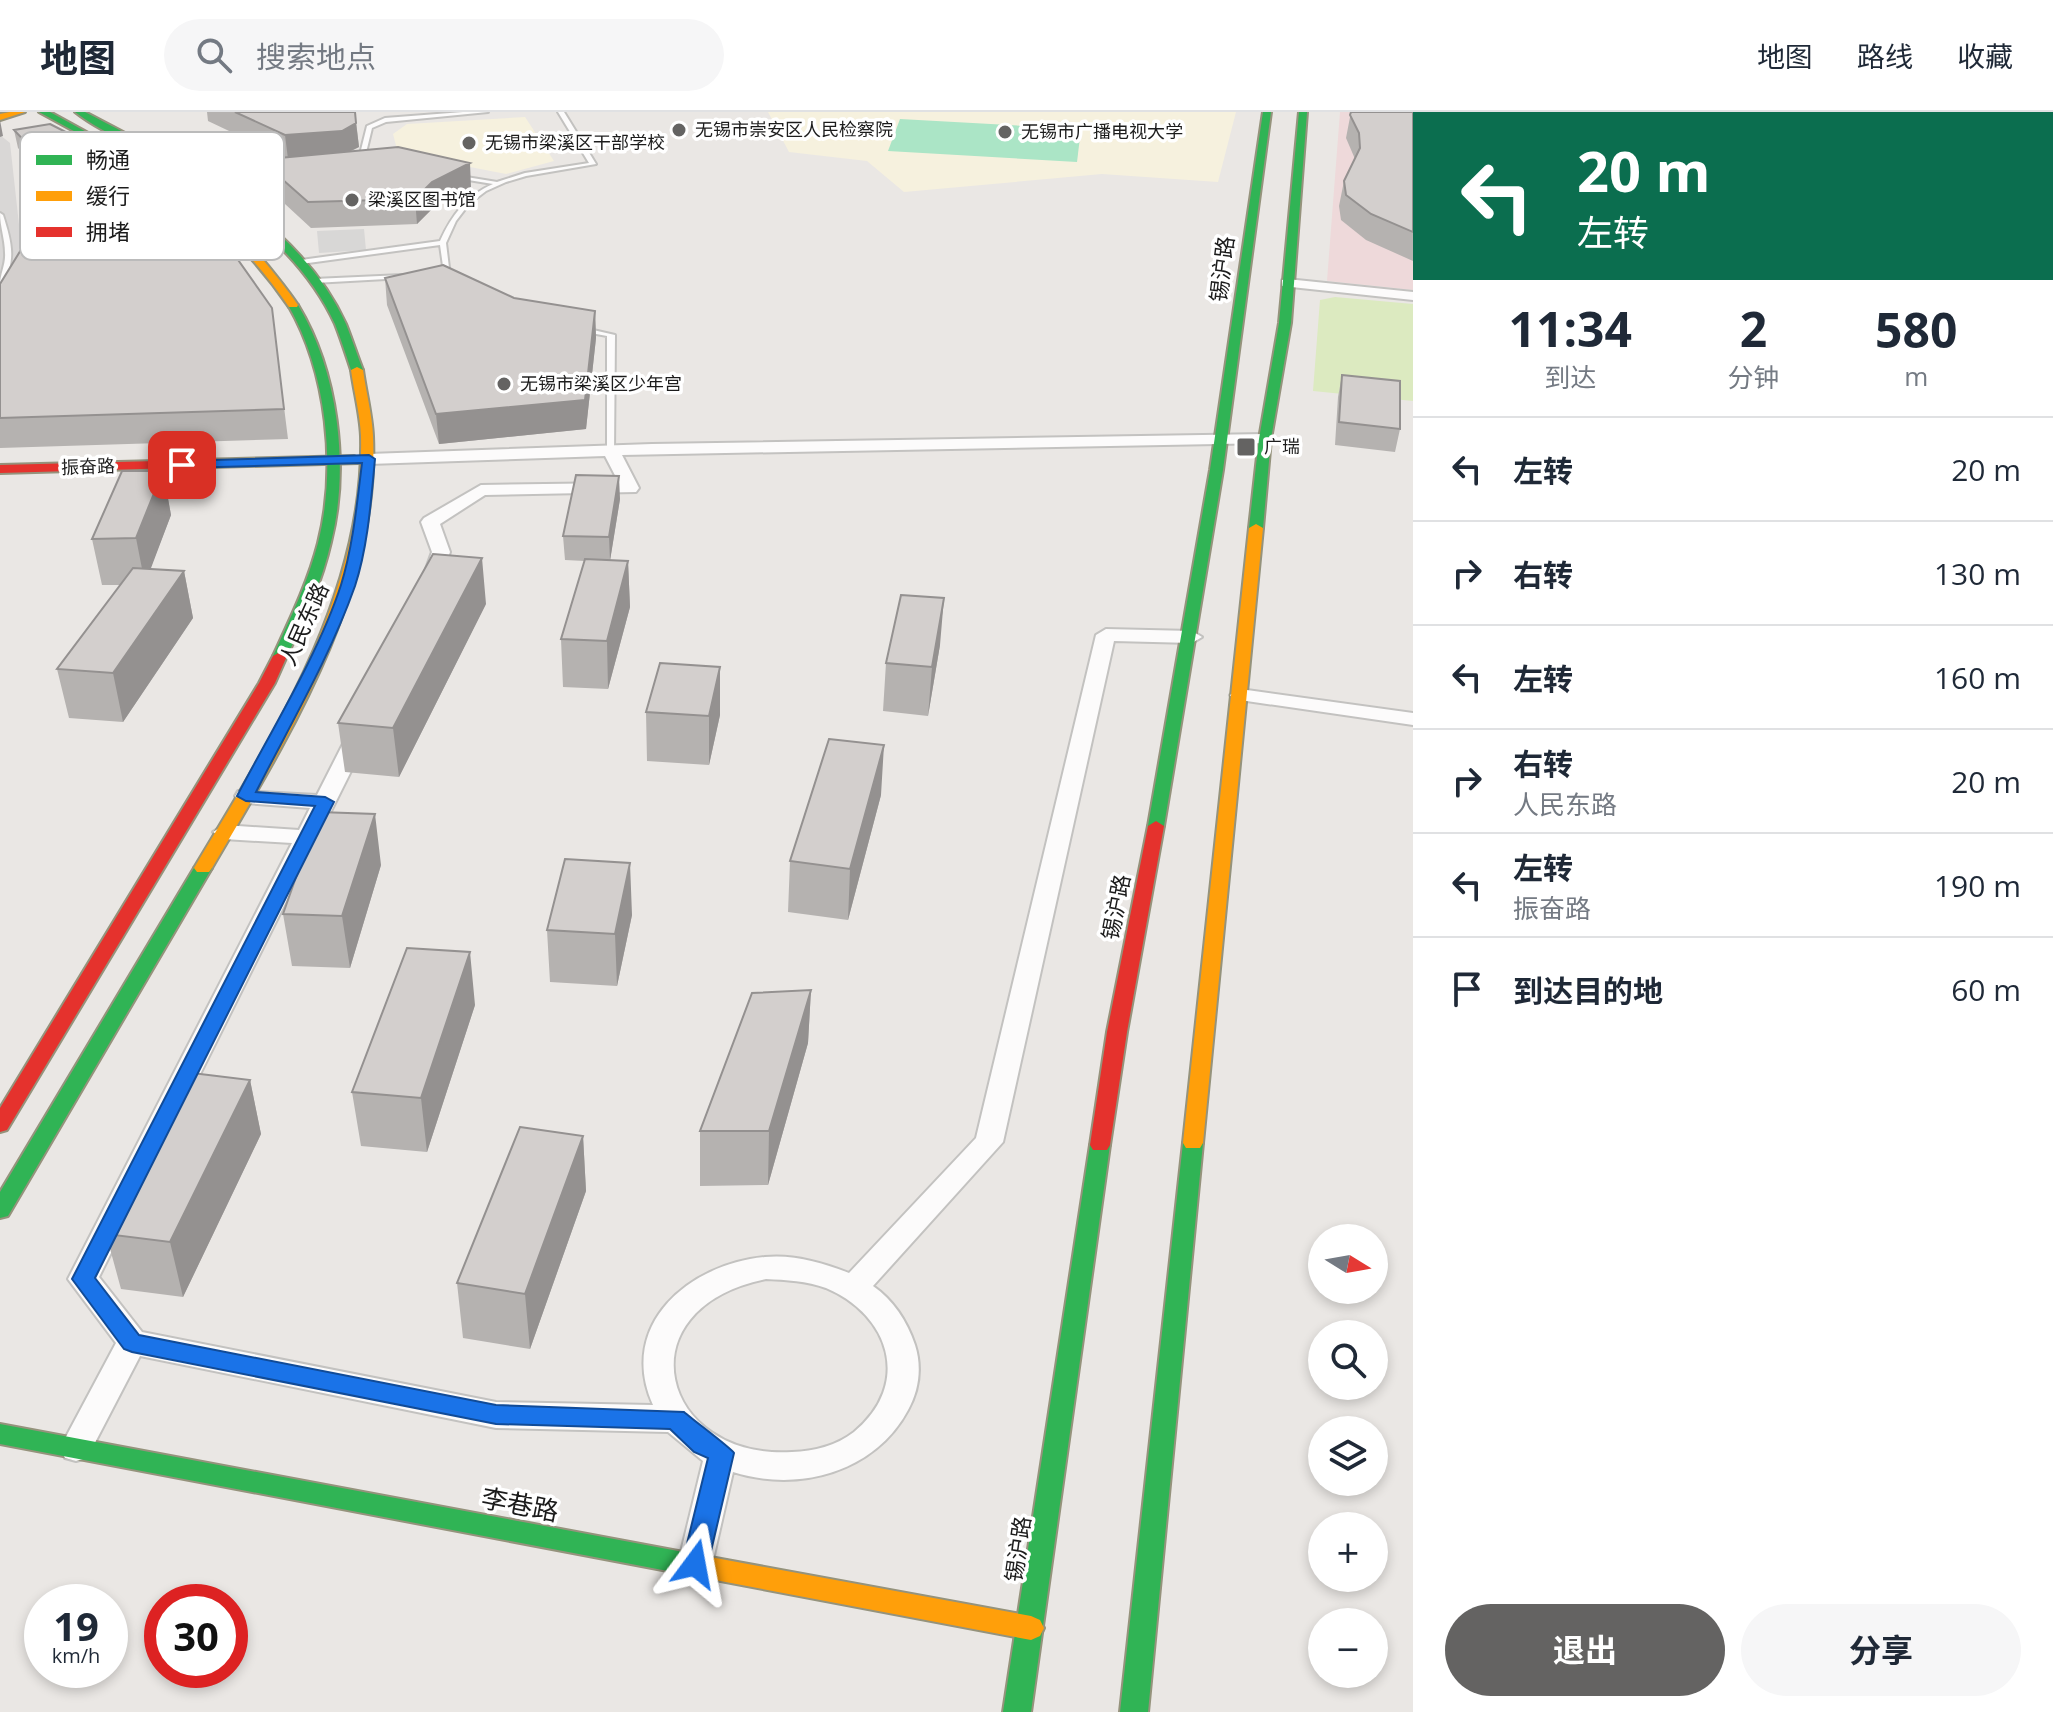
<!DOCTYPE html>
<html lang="zh">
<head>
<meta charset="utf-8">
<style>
	body { margin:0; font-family:"Open Sans","Noto Sans SC",sans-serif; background:#f6f6f7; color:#1f2937; height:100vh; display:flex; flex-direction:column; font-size:30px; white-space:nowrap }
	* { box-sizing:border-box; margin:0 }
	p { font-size:26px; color:#747a83 }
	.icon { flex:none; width:44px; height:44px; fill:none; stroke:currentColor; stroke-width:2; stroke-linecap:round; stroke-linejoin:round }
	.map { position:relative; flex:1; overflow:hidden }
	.side { display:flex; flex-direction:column; background:#fff; width:640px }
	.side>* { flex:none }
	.banner { background:#0b6e4f; color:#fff; overflow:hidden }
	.needle { width:52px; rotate:101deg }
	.tools { position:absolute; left:1308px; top:1112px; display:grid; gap:16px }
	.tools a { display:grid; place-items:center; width:80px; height:80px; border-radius:50%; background:#fff; box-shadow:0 4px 12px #0003; font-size:40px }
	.speed { position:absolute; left:24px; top:1472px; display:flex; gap:16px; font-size:40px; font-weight:700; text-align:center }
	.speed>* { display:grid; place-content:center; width:104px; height:104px; border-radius:50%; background:#fff; box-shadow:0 4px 12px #0003; line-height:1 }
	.speed small { font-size:20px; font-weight:400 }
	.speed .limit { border:12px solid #d22; background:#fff; color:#111 }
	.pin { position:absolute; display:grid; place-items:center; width:68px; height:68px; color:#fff; margin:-34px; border-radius:16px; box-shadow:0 4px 12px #0006 }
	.me { position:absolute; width:88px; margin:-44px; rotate:13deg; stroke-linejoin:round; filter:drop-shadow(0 0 6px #0008) }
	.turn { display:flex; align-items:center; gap:28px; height:168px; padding:0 32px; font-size:36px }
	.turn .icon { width:104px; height:104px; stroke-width:2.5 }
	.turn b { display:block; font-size:56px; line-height:68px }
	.eta { display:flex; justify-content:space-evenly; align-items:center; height:136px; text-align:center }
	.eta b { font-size:48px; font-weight:700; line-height:56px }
	.primary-button { display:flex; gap:16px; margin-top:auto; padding:16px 32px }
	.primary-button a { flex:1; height:92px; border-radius:48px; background:#646362; color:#fff; font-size:32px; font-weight:700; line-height:92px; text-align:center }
	.primary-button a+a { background:#f6f6f7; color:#1f2937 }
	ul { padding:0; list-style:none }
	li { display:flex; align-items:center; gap:24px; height:104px; padding:0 32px; border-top:2px solid #e0e1e3 }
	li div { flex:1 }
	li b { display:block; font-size:30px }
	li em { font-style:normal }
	header { display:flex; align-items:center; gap:48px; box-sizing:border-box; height:112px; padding:0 40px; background:#fff; border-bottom:2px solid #e0e1e3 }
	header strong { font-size:38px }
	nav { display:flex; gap:44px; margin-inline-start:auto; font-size:28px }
	.search { width:560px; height:72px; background:#f6f6f7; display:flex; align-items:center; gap:20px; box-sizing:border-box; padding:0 28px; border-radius:44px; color:#747a83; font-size:30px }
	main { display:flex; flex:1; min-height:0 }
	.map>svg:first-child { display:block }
	.residential { fill:#d9d7d6 }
	.commercial { fill:#eed9da }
	.education { fill:#f6f1de }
	.religious { fill:#d8d7d6 }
	.grass { fill:#dceac0 }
	.pitch { fill:#abe5c6 }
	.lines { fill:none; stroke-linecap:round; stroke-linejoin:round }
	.lane-casing { stroke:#c3c2c0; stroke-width:4 }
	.street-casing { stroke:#c3c2c0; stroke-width:4 }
	.fast-casing { stroke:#95937c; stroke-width:4 }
	.slow-casing { stroke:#95937c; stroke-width:4 }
	.jam-casing { stroke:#95937c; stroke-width:4 }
	.lane { fill:#fcfbfb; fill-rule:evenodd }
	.street { fill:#fcfbfb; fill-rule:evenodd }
	.fast { fill:#30b455; fill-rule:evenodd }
	.slow { fill:#ff9f0a; fill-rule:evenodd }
	.jam { fill:#e5322d; fill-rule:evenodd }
	.wall { fill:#b5b2b0 }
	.shaded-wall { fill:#949190 }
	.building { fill:#d3cfcd; stroke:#949190; stroke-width:2 }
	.route { fill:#1a73e8; stroke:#114b97; stroke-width:2 }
	.poi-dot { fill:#646362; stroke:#fff; stroke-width:3 }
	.labels { text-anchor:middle; stroke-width:7; stroke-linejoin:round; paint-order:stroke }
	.far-poi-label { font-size:18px; fill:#1c1c1c; stroke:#fff; text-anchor:start }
	.far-street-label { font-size:18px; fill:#1c1c1c; stroke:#fff }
	.street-label { font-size:22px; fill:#1c1c1c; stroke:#fff }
	.near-street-label { font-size:26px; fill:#1c1c1c; stroke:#fff }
	.key { fill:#fff; stroke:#bbb; stroke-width:2 }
	.key-label { font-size:22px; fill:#1c1c1c }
</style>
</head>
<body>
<header>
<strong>地图</strong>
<div class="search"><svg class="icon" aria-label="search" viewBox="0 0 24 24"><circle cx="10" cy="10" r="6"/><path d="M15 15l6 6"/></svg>搜索地点</div>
<nav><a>地图</a><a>路线</a><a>收藏</a></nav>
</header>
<main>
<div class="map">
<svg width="1413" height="1600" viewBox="0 0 1413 1600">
	<rect width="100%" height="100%" fill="#eae7e4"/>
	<path class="residential" d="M0,23L10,31L24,158L0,199Z"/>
	<path class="commercial" d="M1340,0H1413V178L1327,169Z"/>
	<path class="education" d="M768,0H1236L1218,70L1102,62L904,80L867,49L789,40Z
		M525,5L554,49L506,62L398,41L393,22L407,12Z"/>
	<path class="religious" d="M364,117L366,138L319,141L317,119Z"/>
	<path class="grass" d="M1335,185L1413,192V289L1313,279L1320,188Z"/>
	<path class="pitch" d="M900,7L1081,17L1077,50L888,39Z"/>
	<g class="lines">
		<g class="lane-casing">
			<path id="lane" d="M463,0H488L386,10L372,16L364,49L355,48L359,46L367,14L385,6Z
				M558,0H564L596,52L526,64L506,70L486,79L469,92L456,109L446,131L450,164L440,165L436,163L444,161L440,133L301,152L298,150L301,148L440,129C452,103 466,84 493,72L456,66L454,65V63L497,70L525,61L589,51Z
				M232,45L254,52L279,51L282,53L279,55L254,56L232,49L185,60L182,58Z
				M0,101L3,103C11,128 17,149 2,172L0,173C0,162 6,152 5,141C5,127 0,115 0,101Z
				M402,163L406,165L404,166L314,171L310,169L314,167Z
				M580,215L615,223L614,341L607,339V224L580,219Z"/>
		</g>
		<g class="street-casing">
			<path id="street" d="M1287,167L1413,180V188L1282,174V168Z
				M1265,322L1271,323V331L622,343L639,376L636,380L485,383L440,412L450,440L439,471L430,477L421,471L432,440L421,410L424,406L481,373L619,371L605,344L369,352L361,347L369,342L652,332Z
				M1106,517L1192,519L1202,525L1192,531L1114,529L1003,1030L873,1174C893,1188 907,1209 915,1233C922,1255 919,1278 908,1298C875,1360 799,1381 733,1360L712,1452L707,1463L695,1467L683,1463L678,1452L703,1349L668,1320L496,1316L140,1244L87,1346L76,1349L65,1346L60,1336L116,1231L68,1167L292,731L224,727L213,720L224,713L299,718L310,696L246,691L238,689L235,684L238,679L317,683L350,618L358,617L369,623L99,1165L142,1220L496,1290L653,1293C617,1213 689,1152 765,1145C793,1142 824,1151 849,1161L976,1026L1096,523ZM766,1167C786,1168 807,1169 826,1176C890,1203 912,1272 854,1320C836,1334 814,1339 792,1340C660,1348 621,1196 766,1167Z
				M1240,577L1413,601V613L1233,587L1230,583Z"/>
		</g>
		<g class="fast-casing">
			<path id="fast" d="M39,0H50L101,28L94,30Z
				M75,0H85C182,51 298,107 346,212C352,227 357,243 363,258L361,260L351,258C346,243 341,227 335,212C301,138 228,86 160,47C132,32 99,19 75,0Z
				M1263,0H1271L1223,358L1164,714L1156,719L1148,714L1210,358Z
				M1299,0H1307L1291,211L1271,327L1263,416L1256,420L1249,416L1259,327L1279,211Z
				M289,191L298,193C338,259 350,355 331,430C322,470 305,507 287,544L280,548L273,544C290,507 308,470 318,431C337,356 327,260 288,193Z
				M203,751L212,756L8,1104L0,1106V1080L194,756Z
				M1193,1024L1200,1026L1203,1031L1148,1600H1120L1183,1031L1186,1026Z
				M1100,1026L1107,1028L1110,1033L1031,1600H1003L1090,1033L1093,1028Z
				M0,1312L694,1442L703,1445L707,1453L703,1461L694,1464L0,1332Z"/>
		</g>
		<g class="slow-casing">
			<path id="slow" d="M10,0H25L0,8V2Z
				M182,79C210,78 282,169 298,193L297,195H289C259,151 224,115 182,83Z
				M357,255L363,258C366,280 372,302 373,324C380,481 288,626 212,756L209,760H197L194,756C272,626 365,482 361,324C360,302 354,280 351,258Z
				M1256,412L1263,416L1203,1031L1200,1036H1186L1183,1031L1249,416Z
				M694,1442L1031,1504L1040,1508L1044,1516L1040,1524L1031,1528L694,1464L685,1461L681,1453L685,1445Z"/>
		</g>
		<g class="jam-casing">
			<path id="jam" d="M354,344L360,348L358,351L0,361V353Z
				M280,540L287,544L275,571L7,1018L0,1020V996L259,571L273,544Z
				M1156,709L1164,714L1127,920L1110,1033L1107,1038H1093L1090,1033L1107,920L1148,714Z"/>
		</g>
		<use href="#lane" class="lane"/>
		<use href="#street" class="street"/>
		<use href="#fast" class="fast"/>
		<use href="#slow" class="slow"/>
		<use href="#jam" class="jam"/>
	</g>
	<path class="wall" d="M207,0H355L359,35L350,40L471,75L434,95L417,112L311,116L285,92L261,93L253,84L250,59L286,46L208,9Z
		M1351,0H1413V149L1366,128L1341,108L1339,94L1344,69L1355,47L1346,26Z
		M14,18L167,72L172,97L275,223L288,327L0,336V172L92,105L62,83L60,74L55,76L18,36Z
		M385,166L595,199L596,226L586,317L439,332L387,193Z
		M1342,263L1400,317L1395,340L1335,333L1338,285Z
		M163,359L171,403L150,457L184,459L193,506L123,610L69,606L57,557L120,473H102L92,427Z
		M620,387L610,448L628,449L630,495L608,577L563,575L561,527L585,449L565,448L563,424Z
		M486,492L399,665L345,660L338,611Z
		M940,533L928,604L883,599L886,551Z
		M646,600L720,603L709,653L647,649Z
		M881,683L848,808L788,800L790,749Z
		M381,753L350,856L292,854L283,802Z
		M632,803L617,874L550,870L547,818Z
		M811,878L808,931L768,1073L700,1074V1019Z
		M475,893L427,1040L361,1034L352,980Z
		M250,968L261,1022L183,1185L121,1177L106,1122Z
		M583,1024L586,1079L530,1237L463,1226L457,1171Z"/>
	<path class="shaded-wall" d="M0,8L3,24L0,25Z
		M356,11L359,35L344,42L288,47L285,23Z
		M113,44L57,58L60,74L55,76L51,57Z
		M470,51L471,75L434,95L417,112L415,87L432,70Z
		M167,72L172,97L105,114L100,88Z
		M595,199L596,226L586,317L439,332L436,302Z
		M163,359L171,403L145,472L136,426Z
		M619,364L620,387L610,449L609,425Z
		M482,446L486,492L399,665L393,616Z
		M628,449L630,495L608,577L607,529Z
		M184,459L193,506L123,610L113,561Z
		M944,486L940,533L928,604L932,555Z
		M720,555V603L709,653V604Z
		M884,633L881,683L848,808L850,757Z
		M375,702L381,753L350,856L342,804Z
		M630,751L632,803L617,874L615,822Z
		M470,840L475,893L427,1040L421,986Z
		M811,878L808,931L768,1073L769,1019Z
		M250,968L261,1022L183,1185L170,1130Z
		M583,1024L586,1079L530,1237L525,1182Z"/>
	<path class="building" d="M235,0H355L356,11L342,19L285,23Z
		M1351,0H1413V120L1371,102L1346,83L1344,69L1360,36L1359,21L1350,3Z
		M50,12L113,44L51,57L14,18Z
		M398,35L470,51L432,70L415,87L308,90L282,67L257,69L250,59L279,46Z
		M200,94L272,196L284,297L0,306V172L38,110Z
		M443,153L514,186L595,199L585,288L436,302L385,166Z
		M1342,263L1400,269V317L1339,310Z
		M122,359H163L136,426L92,427Z
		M576,363L619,364L609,425L563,424Z
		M433,442L482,446L393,616L338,611Z
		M585,447L628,449L607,529L561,527Z
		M133,456L184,459L113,561L57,557Z
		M901,483L944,486L932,555L886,551Z
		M660,551L720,555L709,604L646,600Z
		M829,627L884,633L850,757L790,749Z
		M319,700L375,702L342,804L283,802Z
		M565,747L630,751L615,822L547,818Z
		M407,836L470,840L421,986L352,980Z
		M811,878L769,1019H700L752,881Z
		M192,961L250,968L170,1130L106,1122Z
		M520,1015L583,1024L525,1182L457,1171Z"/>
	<path class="route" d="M369,343L375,347C371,389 368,434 355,474C330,545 290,613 256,680L325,685L334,690L95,1166L139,1223L496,1293L684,1300C693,1308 731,1336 734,1341L708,1452L704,1460L695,1464L686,1460L682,1452L708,1346L694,1340L670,1317L496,1312L132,1240L124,1237L72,1167L315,694L246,689L237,684C271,619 319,541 341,473C353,434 357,391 362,351L182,356L176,353L182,349Z"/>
	<g class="poi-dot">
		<circle cx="679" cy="18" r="8"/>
		<circle cx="1005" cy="20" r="8"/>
		<circle cx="469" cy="31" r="8"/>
		<circle cx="352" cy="88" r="8"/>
		<circle cx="504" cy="272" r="8"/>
		<rect x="1236" y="325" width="20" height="20" rx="4"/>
	</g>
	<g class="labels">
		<g class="far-poi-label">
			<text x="695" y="24">无锡市崇安区人民检察院</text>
			<text x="1021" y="26">无锡市广播电视大学</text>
			<text x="485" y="37">无锡市梁溪区干部学校</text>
			<text x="368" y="94">梁溪区图书馆</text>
			<text x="520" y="278">无锡市梁溪区少年宫</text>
			<text x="1264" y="341">广瑞</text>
		</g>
		<g class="far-street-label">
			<text transform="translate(88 355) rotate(-2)" y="6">振奋路</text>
		</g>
		<g class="street-label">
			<text transform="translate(1222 157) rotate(-83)" y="8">锡沪路</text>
			<text transform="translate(304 512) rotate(-66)" y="8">人民东路</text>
			<text transform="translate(1116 795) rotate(-79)" y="8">锡沪路</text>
			<text transform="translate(1018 1437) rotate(-82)" y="8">锡沪路</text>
		</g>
		<g class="near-street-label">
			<text transform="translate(520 1393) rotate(11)" y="9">李巷路</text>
		</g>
	</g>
	<rect x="20" y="20" width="264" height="128" rx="12" class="key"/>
	<rect x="36" y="43" width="36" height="10" fill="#30b455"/>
	<rect x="36" y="79" width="36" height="10" fill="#ff9f0a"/>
	<rect x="36" y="115" width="36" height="10" fill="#e5322d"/>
	<g class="key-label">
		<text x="86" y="56">畅通</text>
		<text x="86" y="92">缓行</text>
		<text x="86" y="128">拥堵</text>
	</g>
</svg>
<div class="tools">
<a><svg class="needle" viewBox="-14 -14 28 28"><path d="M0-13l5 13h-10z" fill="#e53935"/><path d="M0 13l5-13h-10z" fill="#747a83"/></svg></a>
<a><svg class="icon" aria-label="search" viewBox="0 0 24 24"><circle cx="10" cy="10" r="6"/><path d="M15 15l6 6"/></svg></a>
<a><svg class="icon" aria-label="layers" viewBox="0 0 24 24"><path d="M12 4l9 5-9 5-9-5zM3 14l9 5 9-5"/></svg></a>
<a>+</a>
<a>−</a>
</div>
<div class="speed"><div>19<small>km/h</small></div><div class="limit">30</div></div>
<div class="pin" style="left:182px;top:353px;background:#d93025"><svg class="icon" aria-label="arrive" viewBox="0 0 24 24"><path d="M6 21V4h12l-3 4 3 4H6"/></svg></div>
<svg class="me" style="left:695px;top:1452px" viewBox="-20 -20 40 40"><path d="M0-17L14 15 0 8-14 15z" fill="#1a73e8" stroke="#fff" stroke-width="4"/></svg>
</div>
<section class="side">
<div class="banner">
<div class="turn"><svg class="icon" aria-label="left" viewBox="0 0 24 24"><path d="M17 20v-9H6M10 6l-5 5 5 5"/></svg><div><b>20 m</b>左转</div></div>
</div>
<div class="eta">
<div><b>11:34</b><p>到达</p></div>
<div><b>2</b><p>分钟</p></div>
<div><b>580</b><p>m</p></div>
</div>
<ul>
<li><svg class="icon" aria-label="left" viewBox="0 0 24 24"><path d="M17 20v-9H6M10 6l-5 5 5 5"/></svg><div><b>左转</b></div><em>20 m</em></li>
<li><svg class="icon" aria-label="right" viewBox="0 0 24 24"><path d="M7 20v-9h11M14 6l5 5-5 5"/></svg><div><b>右转</b></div><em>130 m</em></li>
<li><svg class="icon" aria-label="left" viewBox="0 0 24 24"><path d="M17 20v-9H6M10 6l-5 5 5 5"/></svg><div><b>左转</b></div><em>160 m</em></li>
<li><svg class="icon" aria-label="right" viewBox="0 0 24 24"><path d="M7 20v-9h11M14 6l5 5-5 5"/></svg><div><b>右转</b><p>人民东路</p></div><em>20 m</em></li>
<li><svg class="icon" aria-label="left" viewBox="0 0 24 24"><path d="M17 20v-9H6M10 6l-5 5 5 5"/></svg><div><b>左转</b><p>振奋路</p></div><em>190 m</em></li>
<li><svg class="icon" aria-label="arrive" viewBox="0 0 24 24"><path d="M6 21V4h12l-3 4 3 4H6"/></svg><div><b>到达目的地</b></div><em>60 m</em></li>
</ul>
<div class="primary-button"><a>退出</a><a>分享</a></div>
</section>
</main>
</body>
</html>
